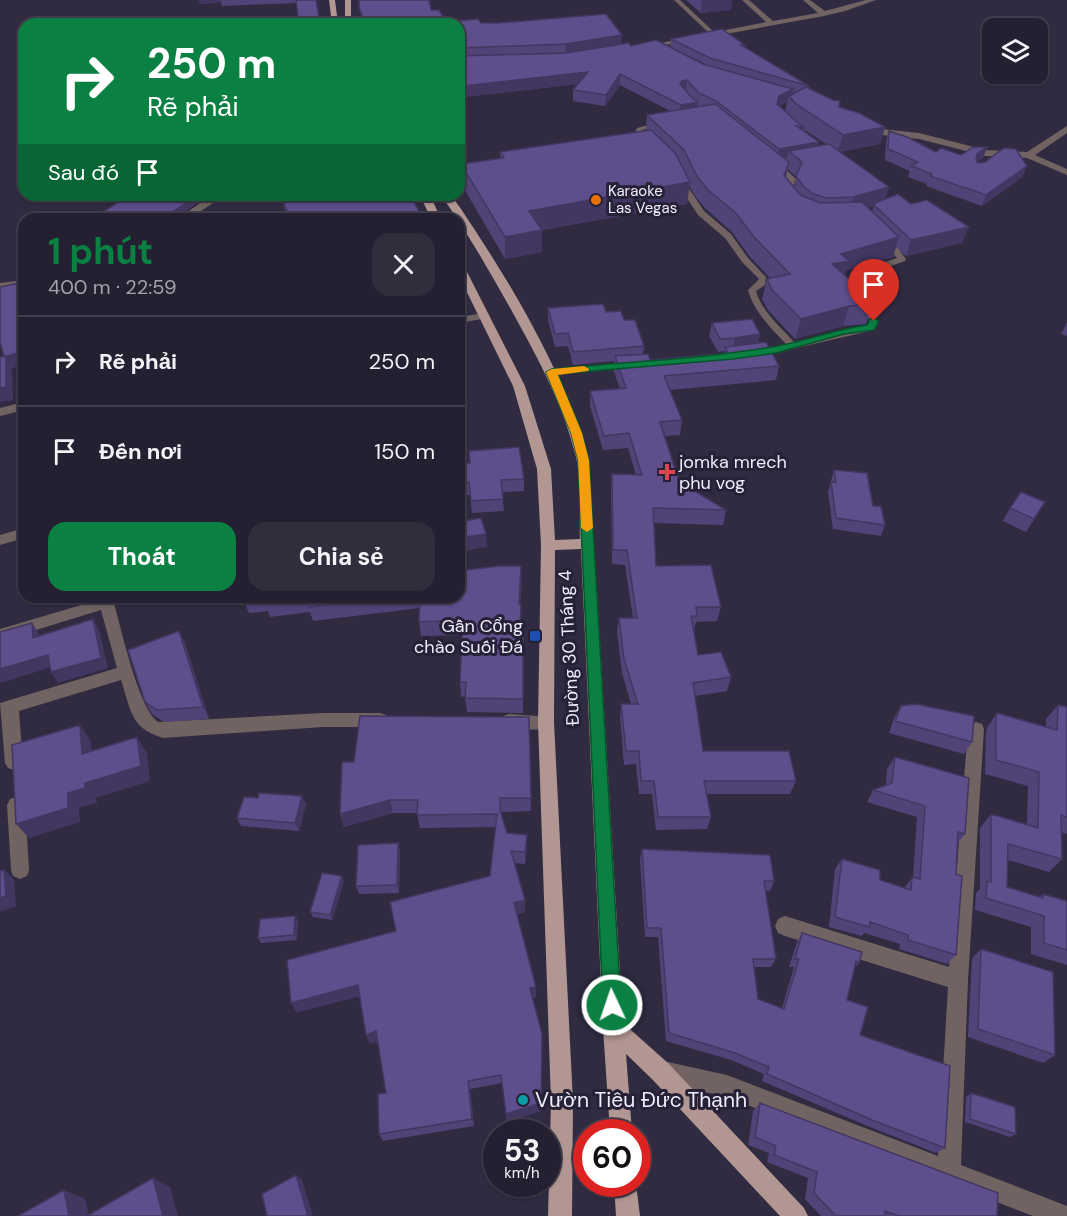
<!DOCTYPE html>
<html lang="vi">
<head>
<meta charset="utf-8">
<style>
	body { margin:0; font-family:"DM Sans",sans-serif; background:#302d3d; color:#f1f3f6; height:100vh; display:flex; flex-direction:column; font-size:22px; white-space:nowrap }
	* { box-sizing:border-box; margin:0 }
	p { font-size:20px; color:#a3a3ab }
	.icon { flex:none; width:33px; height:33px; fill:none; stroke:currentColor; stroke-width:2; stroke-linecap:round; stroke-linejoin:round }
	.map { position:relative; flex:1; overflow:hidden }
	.drawer { position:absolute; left:18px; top:213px; width:447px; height:390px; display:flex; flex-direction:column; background:#242031; border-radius:18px; box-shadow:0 2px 4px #0004,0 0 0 2px #413e4d }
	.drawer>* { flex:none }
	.top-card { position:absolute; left:18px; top:18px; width:447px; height:183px; border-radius:18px; box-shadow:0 2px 4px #0004,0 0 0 2px #413e4d; background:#0b8043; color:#fff; overflow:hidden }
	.buttons { position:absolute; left:982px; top:18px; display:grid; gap:12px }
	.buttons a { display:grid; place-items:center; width:66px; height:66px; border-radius:12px; background:#242031; box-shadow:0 2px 4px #0004,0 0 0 2px #413e4d; font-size:30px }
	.speed { position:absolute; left:483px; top:1119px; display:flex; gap:12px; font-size:30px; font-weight:700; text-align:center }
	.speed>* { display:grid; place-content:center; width:78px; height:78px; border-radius:50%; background:#242031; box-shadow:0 2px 4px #0004,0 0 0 2px #413e4d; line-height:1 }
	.speed small { font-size:15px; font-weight:400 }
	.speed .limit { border:9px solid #d22; background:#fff; color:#111 }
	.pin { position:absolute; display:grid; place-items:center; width:51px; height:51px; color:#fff; margin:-62px -26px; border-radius:50% 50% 50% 0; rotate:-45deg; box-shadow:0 0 6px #0007 }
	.pin .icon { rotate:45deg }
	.me { position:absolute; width:66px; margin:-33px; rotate:357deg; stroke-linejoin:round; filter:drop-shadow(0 0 4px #0008) }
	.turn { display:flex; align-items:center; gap:21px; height:126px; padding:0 30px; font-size:27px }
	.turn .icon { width:78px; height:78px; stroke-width:2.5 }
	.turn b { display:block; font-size:42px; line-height:51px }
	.then { display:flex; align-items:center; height:57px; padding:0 30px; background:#0003; gap:12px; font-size:22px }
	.round { display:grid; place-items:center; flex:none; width:63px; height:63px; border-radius:18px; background:#302d3d }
	.head { display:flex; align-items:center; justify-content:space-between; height:102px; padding:0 30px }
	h1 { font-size:36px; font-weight:700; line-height:45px; color:#0b8043 }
	.cta { display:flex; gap:12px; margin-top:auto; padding:12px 30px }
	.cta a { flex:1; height:69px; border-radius:18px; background:#0b8043; color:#fff; font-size:24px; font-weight:700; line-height:69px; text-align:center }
	.cta a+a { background:#302d3d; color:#f1f3f6 }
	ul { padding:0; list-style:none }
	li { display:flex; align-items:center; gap:18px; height:90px; padding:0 30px; border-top:2px solid #413e4d }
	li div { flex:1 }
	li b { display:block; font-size:22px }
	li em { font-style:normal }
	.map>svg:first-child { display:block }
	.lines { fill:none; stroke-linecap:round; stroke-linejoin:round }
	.lane { fill:#716361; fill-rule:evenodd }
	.street { fill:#716361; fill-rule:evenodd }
	.primary { fill:#b29692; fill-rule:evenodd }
	.wall { fill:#514378; fill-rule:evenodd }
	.shaded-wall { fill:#423761 }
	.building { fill:#5e4e8b; stroke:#423761; stroke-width:1.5 }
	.route { fill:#0b8043; stroke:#07532c; stroke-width:1.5 }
	.slow { fill:#f59e0b }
	.food-dot { fill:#e8710a; stroke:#262137; stroke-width:2 }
	.health-dot { fill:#e0444e; stroke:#262137; stroke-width:2 }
	.transit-dot { fill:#1a4fb4; stroke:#262137; stroke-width:2 }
	.culture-dot { fill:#0f9aa8; stroke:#262137; stroke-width:2 }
	.labels { text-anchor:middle; stroke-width:6; stroke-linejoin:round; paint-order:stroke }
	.far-poi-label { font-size:15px; fill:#efecfb; stroke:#262137; text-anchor:start }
	.poi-label { font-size:18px; fill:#efecfb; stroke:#262137; text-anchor:start }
	.street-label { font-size:18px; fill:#efecfb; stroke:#262137 }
	.near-poi-label { font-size:21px; fill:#efecfb; stroke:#262137; text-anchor:start }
</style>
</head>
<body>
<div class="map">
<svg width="1067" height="1216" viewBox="0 0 1067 1216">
	<rect width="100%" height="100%" fill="#302b41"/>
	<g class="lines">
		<path class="lane" d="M674,0H680L715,33V35H711Z
			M660,122L662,123V125L642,130L641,133L649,144L644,145L635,133L637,128Z
			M773,163H779L796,179L790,193L791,199H785L782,193L788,179L773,167Z
			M678,181H684L704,211L731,234L748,258L766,277L765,285L756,291C762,312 780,326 794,342L867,326L870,321L849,293L847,283L859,271L897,258L880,240L887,238L896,245L906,259L905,261L865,275L855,284L857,293L878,321L874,330L792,349L753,355V351L786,344C771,328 754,312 748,290L759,279L742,262L725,238L698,215L677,183Z
			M115,195H126L142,201L158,195H169L142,206Z
			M628,362L631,363V367L552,375L547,372L552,369Z"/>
		<path class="street" d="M742,0H749L773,21L818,13L803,0H810L825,11L866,0H876L845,11L824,16L644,49L640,47L766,22Z
			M863,124L882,129L919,133L986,150L1027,152L1067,126V133L1035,155L1067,169V175L1027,158L986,156L919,139L882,135L860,129V125Z
			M212,195H222V197L189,219H177Z
			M24,280V286L0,289V283Z
			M484,313L489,316L488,318L459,323V317Z
			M24,402V410L0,416V408Z
			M24,528V538L0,545V535Z
			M98,597H112C121,625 137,706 158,722L323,713H380L386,715L388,720L386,725L380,727H323L163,738C130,728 131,710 121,680L19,711L23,763L20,768L14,770L8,768L5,763L0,703L117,668L101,610L0,641V629L98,600Z
			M509,714L552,717L554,722L552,727C539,731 516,730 503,726L501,721L503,716Z
			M976,722L982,724L984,729L968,980L961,1165L1067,1206V1216H1033L727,1097L663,1083L655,1080L652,1072L655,1064L663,1061L727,1075L938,1156L948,987L785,936L778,933L775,926L778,919L785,916L949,967L968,729L970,724Z
			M16,797L22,799L25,805L29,870L27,876L20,879L13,876L11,870L7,805L10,799Z"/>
		<path class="primary" d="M329,0H335L338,24H332Z
			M345,0H351V24H345Z
			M420,195H430L441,219H431Z
			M441,195H451L461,209C512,285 564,372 589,460L623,1023L668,1063L804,1208L808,1216H780L652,1079L626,1054L632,1132H610L603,1028L581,549L555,550L554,722L573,1102L572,1216H548L551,1102L538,722L541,545L537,469L513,386L459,276V263L464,266L525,386L551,469L555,540L580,539C579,513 582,483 576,457C564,407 539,360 514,315C491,274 468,233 441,195Z
			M614,1184H636L640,1216H616Z"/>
	</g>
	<path class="wall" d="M199,0H316L296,3L222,6L221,2L200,4Z
		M359,0L431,10L446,22L481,23L621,44L706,64L670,47L671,39L745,45V48L809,86V87L839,107L885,127L880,144L840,152L885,199L962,243L906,256L896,247L893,257L846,270L845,276L874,301L866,324L843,326L795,339L768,310L762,299L767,279L770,278L750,257L732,232L706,209L694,195L689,185L687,204L542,230V252L505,259L462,185L461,164L500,158V152L646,130L647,115L670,111L620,85L605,106L573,101V90L578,84L464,97L459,84V24H362ZM787,102L785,111L779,106ZM805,130L826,144L818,146L819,142L805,132ZM788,169L796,177L794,187L786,177ZM874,206L872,212L868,208Z
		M686,0H732L731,10L701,13Z
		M889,131L936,152L961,155L987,147L983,158L977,162L978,163L1027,166L1022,177L982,206L926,186L927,184L908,177L910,171L885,160L886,141Z
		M281,195L423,219H288L284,207Z
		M201,197L196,200L197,203L176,217V219H103L101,213L141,202Z
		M548,308L606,312L624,320L644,346L643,354L650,360L724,354L725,351L718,352L709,336L712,323L760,334L758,344L779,366L776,380L670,390L682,420L680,435L664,436L680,484L691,489L726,510L723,525L654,523L656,566L721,607L717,621L696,622L694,630L698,655L731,677L727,691L695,696L703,751L796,781L790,794H707L711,817L707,829L656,830L652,794H639L636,764L624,765L620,717L621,704H631L622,673L617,632L619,618H633L625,565L612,564L611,489L612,474L636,475L628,448L603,450L590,406V391L620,389L614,371V361L573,365L568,346L555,347L548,320Z
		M1067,322V336L1061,334Z
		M463,463L524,479V491L502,492L504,511L472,513L470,495H466Z
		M834,470L873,506L885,525L881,536L833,529L828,492Z
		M1010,508L1037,515L1026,532L1003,521Z
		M521,566L520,604H521V633H523V713L467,712L465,696L461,697L460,682L462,635L421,636L419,622L420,608L313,621L310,612L270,617L268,611L249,613L243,599V597H459Z
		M179,631L185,643L209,719L164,722L152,714L145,702Z
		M1058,705L1067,707V834L1061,832L1062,859L1049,872L1008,860L1007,887L1040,897L1043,894L1067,901V965L1031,954V927L975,910L976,893L980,889V828L991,814L1027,824L1028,786L985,774L986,733L987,728L997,713L1046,727V719Z
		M901,706L972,742L964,754L889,733L894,718Z
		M529,717L531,811L501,812V813L507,833L527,848L525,864L515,863L525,900V912L517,914L536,997L533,998L541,1111L507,1122L502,1083L470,1089L474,1126L383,1141L379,1134L386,1093L378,1041L370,1044L366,1035L360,996L297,1012L291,1003L396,931L490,876L496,827L420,828L417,813H393L344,827L340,814L354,762Z
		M895,757L965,834L957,844L956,874V955L947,964L899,949L900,944L864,933L862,936L829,927L835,869L842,859L880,880L904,888L913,877L917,817L867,802L873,790L886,786L887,769Z
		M258,798L306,804L299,831L241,826L237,818Z
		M398,843L400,851L399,893L359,894L356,886Z
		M642,849L774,881L770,891H765L776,959L771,967H754L758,999L782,1008L794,967H789L797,942L802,933L859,963L855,967L847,1000L860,1035L945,1148L936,1153L865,1125L762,1081L764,1074L731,1060L666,1041L658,937H645L640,859Z
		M342,876L344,881L332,920L313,917L310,912Z
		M295,916L298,921L297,940L261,943L258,938Z
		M981,949L1055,1055L1043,1063L968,1037L972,958Z
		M971,1093L1016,1134L1010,1137L965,1122L966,1097Z
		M760,1103L997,1216H821L805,1199L808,1178L767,1162L769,1153L748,1145L753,1111Z"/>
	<path class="shaded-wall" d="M199,0H220L221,2L200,4Z
		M702,0H732L731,10L701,13Z
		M622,35L621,45L566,55V44Z
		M588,72L587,83L464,97L463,86Z
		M620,74V85L605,106L606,95Z
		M687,80L686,91L680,84L682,81Z
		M793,89L791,99L789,96L787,102L777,107L779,96Z
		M698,102L697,113L679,116L681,105Z
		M885,127L880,144L838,152L843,135Z
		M819,142L816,153L789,151L787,159L777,161L779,149Z
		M987,147L983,158L973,165L977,154Z
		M789,162L785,181L784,175Z
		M1027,166L1022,177L982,206L986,195Z
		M690,182L687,204L529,232V211Z
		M889,187L884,203L848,214L853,197Z
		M141,195H152L142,199Z
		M193,195H201V197L196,200L197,203L176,217V219H167L174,211Z
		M969,227L962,243L906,256L911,240Z
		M542,230V252L505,259V237Z
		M899,237L893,257L846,270L843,281L832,264L841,254Z
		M466,301L467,313L459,315V302Z
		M849,306L843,326L795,339L801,319Z
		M760,334L757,347L733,351L735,338Z
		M24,351V365L12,368L13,400L0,402V388L4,357Z
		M486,534L487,547L459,552V538Z
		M521,566L522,581L519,618V604Z
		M93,619L99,630L108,668L58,683L51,672Z
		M32,623L39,634L41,649L33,638Z
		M179,631L185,643L209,719L203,707Z
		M48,655L55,666L0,683V669Z
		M80,725L91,741L93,769L82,754Z
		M137,737L147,753L150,781L96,798L97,803L79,808L80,822L29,838L16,824L85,783Z
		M302,796L306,804L299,831L295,823Z
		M390,800L393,813L344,827L340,814Z
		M527,835V848L525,864V852Z
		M398,843L400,851L399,893L397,885Z
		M4,870L14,879L16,906L0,912V898Z
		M342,876L344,881L332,920L330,915Z
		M525,900V912L514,914V903Z
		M295,916L298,921L297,940L294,935Z
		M358,985L363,995L297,1012L291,1003Z
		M536,987V997L530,998V988Z
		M376,1031L381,1040L370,1044L366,1035Z
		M468,1081L470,1089L474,1126L472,1119Z
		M541,1103V1111L507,1122L506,1114Z
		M296,1175L302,1180L313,1216H308Z
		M153,1178L170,1187L178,1216H163Z
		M64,1190L85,1199L89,1216H69Z"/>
	<path class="building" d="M296,0H316L320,24H299Z
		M359,0H429L431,10H439L446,22L478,19L481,23H498L606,14L622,35L566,44L459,48V24H363L361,21H364L359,7Z
		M144,22V24H127Z
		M722,29L745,45H741L809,86L710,58L671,39Z
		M656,40L703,64L793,89L779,96L777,104L805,129L795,125L819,142L779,149L716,101L699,93L687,80L682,81L680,84L692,98L698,102L681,105L620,74L606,95L573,90L588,72L463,86L459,75V56L566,53L629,43L631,46Z
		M806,87L833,100L840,101L839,107L859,113L885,127L843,135L796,104L789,96Z
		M715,104L789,162L784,175L800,195L820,203L862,202L899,237L841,254L849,261L832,264L874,301L873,304L849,306L801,319L772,290L767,279L790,274L754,237L736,213L708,190L697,176L684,150L647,115Z
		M651,130L675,153L690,182L529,211L542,230L505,237L461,164L504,158L500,152Z
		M889,131L907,137L936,152L941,148L961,155L973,147H987L977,154L976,160L978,163L985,162L1004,148L1016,149L1027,166L986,195L930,176L932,174L911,166L918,162L888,149Z
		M829,144L889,187L853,197L826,198L814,194L804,187L796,176L802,162L789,151Z
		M898,194L911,204L927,200L969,227L911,240L874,205L875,203Z
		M158,195H193L192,196L195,197L174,211V215L167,219H139L135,218L132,219H110L101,213L127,197L141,202Z
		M281,195H410L423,219H290Z
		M24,282V351L4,357L0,342V287Z
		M459,284L466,301L459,302Z
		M603,304L606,312L621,311L624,320H635L644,346L573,352L568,333L555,334L548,308Z
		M752,319L760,334L735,338L720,339L712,323Z
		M766,342L779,366L664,376L682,420L660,422L680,484L691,485V489L726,510L653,508L656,566L711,565L721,607H696L697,616H691L698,655L721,652L731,677L693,683L703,751H789L796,781H704L711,817H658L654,781H641L639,751H626L621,704H638L624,659L619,618H637L627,550H613L612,474L642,475L629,433L604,436L590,391L626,388L615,356L648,354L650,360L728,353L725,347Z
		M6,356V387L0,388V357Z
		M24,398V456H22Z
		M519,447L524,479L501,480L503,499L471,501L469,482L465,483L463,463H470L469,451Z
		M834,470L867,473L873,506H881L885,525L836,518L831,482H836Z
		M1021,492L1045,502L1034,519L1010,508Z
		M481,518L486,534L459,538V522Z
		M499,566H521L519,604H521L520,633H523V699L465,698L466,682H460L463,620L419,622L420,597H459V571Z
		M265,597H305L265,602Z
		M308,597H384L309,607Z
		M93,619L101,658L51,672L48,655L0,669V632L32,623L33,638Z
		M179,631L203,707L157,710L145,702L128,650Z
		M916,704L974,716L972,742L895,721L901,706Z
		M1058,705L1067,707V817L1061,815L1062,859L1008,844L1007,887L1043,898V894L1067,901V950L1044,943V916L986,898L987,881L991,882V814L1038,828L1039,772L996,760V719L997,713L1057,730Z
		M360,716L529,717L531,798H500V810L507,833L527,835L525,852L511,851L525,900L514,903L536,987L530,988L542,1034L541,1103L506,1114L501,1075L468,1081L472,1119L379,1134L378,1094L386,1093L376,1031L366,1035L358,985L291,1003L287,960L396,931L390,902L490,876L497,814L417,815L418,800H390L340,814L342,762H354Z
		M80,725L82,754L137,737L141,766L85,783V788L68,793V808L16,824L12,745Z
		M895,757L969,778L965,834L958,832L956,874L962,876L956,955L908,940V935L870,922L869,927L835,917L842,859L880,870V880L911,890L912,877L920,879L925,806L873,790L892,783Z
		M259,793L302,796L295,823L237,818L244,797L258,798Z
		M398,843L397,885L356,886L358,845Z
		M642,849L770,855L774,881H764L776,959H753L758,999L784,1009L799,959H795L802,933L862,952L859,963L856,961L847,1000L868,1007L860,1035L950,1066L945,1148L872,1120L767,1074L769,1067L735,1053L669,1033L661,928H647Z
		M4,870L6,896L0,898V871Z
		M322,873L342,876L330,915L310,912Z
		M295,916L294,935L258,938L260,919Z
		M981,949L1053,972L1055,1055L978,1029Z
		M971,1093L1015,1107L1016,1134L970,1119Z
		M760,1103L998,1193L997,1216H899L885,1211V1216H836L814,1193L817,1172L774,1155L776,1146L755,1137Z
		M296,1175L308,1216H267L262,1194Z
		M153,1178L163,1216H87Z
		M64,1190L69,1216H18Z"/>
	<path class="route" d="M874,318L879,321L874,330L844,334L776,353L733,359L558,374L582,433L589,460L621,1005L619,1012L612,1014L606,1012L603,1005L578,460L571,433L546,372L552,369C625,362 700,359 772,347C804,342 835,329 867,325L870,319Z"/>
	<path class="slow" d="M584,366L589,369L588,371L558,375L582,433L589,460L593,528L587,532L581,528L578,460L571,433L546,372L552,369Z"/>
	<circle class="food-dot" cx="596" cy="200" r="6"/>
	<path class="health-dot" d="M664 463h6v6h6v6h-6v6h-6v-6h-6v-6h6z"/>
	<rect class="transit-dot" x="529" y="630" width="12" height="12" rx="3"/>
	<circle class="culture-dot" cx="523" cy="1100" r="6"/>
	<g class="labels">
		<g class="far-poi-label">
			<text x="608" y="196">Karaoke<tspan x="608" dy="17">Las Vegas</tspan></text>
		</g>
		<g class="poi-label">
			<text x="679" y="468">jomka mrech<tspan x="679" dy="21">phu vog</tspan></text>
			<text x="523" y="632" text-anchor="end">Gần Cổng<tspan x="523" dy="21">chào Suối Đá</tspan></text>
		</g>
		<g class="street-label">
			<text transform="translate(569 648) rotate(-93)" y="6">Đường 30 Tháng 4</text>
		</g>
		<g class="near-poi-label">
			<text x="535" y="1107">Vườn Tiêu Đức Thạnh</text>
		</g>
	</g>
</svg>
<div class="buttons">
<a><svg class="icon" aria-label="layers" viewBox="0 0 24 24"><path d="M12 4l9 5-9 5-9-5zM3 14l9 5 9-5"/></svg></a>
</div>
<div class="speed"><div>53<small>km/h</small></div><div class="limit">60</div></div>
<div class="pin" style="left:874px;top:321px;background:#d93025"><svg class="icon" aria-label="arrive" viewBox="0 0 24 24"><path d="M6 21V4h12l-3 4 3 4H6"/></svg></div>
<svg class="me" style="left:612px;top:1005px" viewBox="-20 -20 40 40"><circle r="17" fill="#0b8043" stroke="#fff" stroke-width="3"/><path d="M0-11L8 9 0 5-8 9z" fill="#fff"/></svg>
<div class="top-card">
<div class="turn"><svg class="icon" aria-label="right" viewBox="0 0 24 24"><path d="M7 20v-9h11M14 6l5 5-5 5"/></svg><div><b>250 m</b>Rẽ phải</div></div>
<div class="then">Sau đó<svg class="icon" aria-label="arrive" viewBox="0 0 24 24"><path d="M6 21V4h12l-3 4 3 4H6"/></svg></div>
</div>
<section class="drawer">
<div class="head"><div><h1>1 phút</h1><p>400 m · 22:59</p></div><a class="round"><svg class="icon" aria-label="close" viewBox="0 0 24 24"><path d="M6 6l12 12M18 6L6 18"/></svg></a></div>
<ul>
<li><svg class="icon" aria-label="right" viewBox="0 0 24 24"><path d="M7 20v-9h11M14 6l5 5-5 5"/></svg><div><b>Rẽ phải</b></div><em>250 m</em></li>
<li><svg class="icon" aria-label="arrive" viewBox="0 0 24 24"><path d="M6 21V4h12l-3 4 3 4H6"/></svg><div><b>Đến nơi</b></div><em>150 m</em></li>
</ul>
<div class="cta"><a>Thoát</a><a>Chia sẻ</a></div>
</section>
</div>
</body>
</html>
